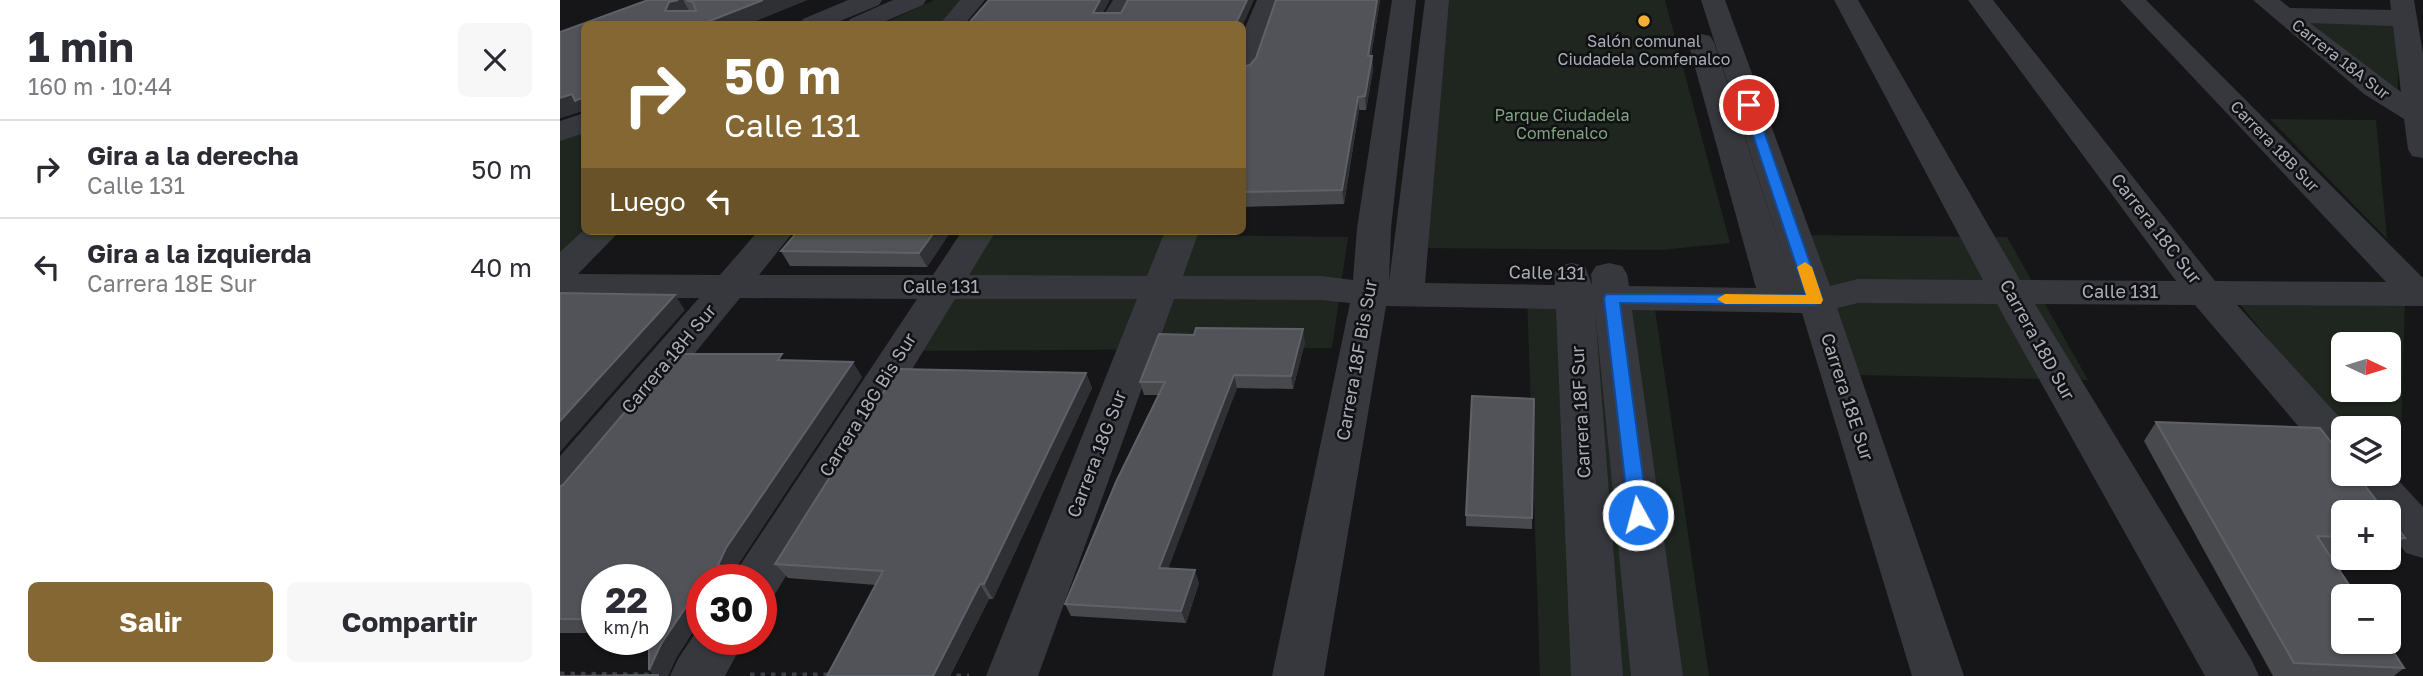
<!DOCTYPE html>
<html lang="es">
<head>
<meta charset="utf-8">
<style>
	body { margin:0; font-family:"Golos Text",sans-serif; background:#f7f7f7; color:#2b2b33; height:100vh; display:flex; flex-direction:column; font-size:26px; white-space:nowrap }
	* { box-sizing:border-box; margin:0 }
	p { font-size:23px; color:#7c7c81 }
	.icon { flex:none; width:38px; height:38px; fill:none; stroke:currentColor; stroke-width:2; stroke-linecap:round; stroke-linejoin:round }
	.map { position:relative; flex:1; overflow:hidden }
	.drawer { display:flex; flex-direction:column; background:#fff; width:560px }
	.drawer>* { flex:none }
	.guide { position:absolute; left:21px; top:21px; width:665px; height:214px; border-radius:10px; box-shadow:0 2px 5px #0004; background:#856733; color:#fff; overflow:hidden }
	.needle { width:46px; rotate:94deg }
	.buttons { position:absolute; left:1771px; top:332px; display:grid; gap:14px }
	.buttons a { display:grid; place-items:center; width:70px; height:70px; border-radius:10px; background:#fff; box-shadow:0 2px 5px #0004; font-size:35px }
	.speed { position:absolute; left:21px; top:564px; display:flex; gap:14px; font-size:35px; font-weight:700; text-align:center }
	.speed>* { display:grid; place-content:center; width:91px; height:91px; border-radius:50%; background:#fff; box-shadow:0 2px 5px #0004; line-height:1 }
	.speed small { font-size:18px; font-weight:400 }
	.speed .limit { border:10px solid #d22; background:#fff; color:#111 }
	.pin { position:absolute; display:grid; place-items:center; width:60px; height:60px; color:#fff; margin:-30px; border:4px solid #fff; border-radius:50%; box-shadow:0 2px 7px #0007 }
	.me { position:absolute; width:77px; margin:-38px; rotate:353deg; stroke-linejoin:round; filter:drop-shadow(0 0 5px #0008) }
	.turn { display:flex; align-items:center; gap:24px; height:147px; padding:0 28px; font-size:32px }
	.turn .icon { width:91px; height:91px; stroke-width:2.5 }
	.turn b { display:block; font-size:49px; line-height:60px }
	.then { display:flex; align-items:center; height:66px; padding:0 28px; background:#0003; gap:14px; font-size:26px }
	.round { display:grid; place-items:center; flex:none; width:74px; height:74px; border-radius:10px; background:#f7f7f7 }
	.summary { display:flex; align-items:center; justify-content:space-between; height:119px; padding:0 28px }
	h1 { font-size:42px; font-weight:700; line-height:52px }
	.action { display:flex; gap:14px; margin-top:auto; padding:14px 28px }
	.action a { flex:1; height:80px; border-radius:10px; background:#856733; color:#fff; font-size:28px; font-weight:700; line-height:80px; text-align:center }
	.action a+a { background:#f7f7f7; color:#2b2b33 }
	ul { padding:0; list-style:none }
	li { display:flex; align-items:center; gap:21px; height:98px; padding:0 28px; border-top:2px solid #e1e1e2 }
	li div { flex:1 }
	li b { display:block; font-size:26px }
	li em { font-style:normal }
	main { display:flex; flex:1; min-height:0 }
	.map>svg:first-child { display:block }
	.green { fill:#1e261f; fill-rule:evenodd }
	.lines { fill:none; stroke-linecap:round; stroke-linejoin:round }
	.path { stroke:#3d3f44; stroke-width:5; stroke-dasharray:4.5 6; stroke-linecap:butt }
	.minor { fill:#37383d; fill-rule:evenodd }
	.wall { fill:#47494d }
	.shaded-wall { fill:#2f3033 }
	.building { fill:#525359; stroke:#5f6168; stroke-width:2 }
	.route { fill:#1a73e8; stroke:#114b97; stroke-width:2 }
	.slow { fill:#f59e0b }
	.poi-dot { fill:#f2b134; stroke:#111113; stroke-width:2.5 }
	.labels { text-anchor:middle; stroke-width:5; stroke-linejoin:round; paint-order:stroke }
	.far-poi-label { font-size:16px; fill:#a8adb8; stroke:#111113 }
	.far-street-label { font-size:16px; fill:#a8adb8; stroke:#111113 }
	.far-park-label { font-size:16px; fill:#7fa381; stroke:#111113 }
	.street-label { font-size:18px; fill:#a8adb8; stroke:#111113 }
</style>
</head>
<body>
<main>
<section class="drawer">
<div class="summary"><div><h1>1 min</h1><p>160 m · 10:44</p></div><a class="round"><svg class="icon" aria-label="close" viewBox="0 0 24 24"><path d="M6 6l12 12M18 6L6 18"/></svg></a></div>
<ul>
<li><svg class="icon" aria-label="right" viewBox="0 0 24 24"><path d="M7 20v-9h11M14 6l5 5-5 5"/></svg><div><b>Gira a la derecha</b><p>Calle 131</p></div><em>50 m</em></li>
<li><svg class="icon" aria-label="left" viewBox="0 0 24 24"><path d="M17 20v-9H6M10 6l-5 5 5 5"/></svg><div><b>Gira a la izquierda</b><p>Carrera 18E Sur</p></div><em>40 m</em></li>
</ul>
<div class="action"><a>Salir</a><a>Compartir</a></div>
</section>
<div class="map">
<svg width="1863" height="676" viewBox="0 0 1863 676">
	<rect width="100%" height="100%" fill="#161618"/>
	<path class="green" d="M374,0H410L389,24H323Z
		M881,0H1105L1170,243L1101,250L857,248Z
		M1739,18L1837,19L1838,95Z
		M1710,119L1816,120L1827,239Z
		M24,128V231L0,259V137Z
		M424,232L788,237L772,348L353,351Z
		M1243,235L1447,237L1528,380L1297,375Z
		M967,293L1093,296L1149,676H980Z
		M1675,298L1845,300L1839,500L1829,474V429H1783V431ZM1783,345H1829V390H1783Z"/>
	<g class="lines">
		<path class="path" d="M0,674L90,675
			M190,675H272
			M386,676H409"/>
		<path class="minor" d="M288,0H322L319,5L273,24H239L243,19Z
			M333,0H366L363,5L319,24H286L290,19Z
			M400,0H425L405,24H380Z
			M553,0H577L562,24H538Z
			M697,0H721L696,70L692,76L682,78V35Z
			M832,0H856L831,228L829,282L865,0H889L865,283L995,285L994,274L999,266L1012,263L1025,266L1032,285L1031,274L1036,266L1049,263L1062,266L1067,274L1069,286L1196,288L1128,42L1132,36L1141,34L1150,36L1154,42L1234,289L1141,0H1165L1270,286L1298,279L1423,280L1274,0H1298L1460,280L1616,281L1408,0H1433L1655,281L1826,282L1560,0H1586L1863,278V306L1677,305L1790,429H1783V465L1768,461L1635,305L1475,304L1691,659L1699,676H1645L1437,304L1298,303L1277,308L1404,676H1352L1242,313L1072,310L1123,676H1071L1035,310L1063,676H1011L996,309L826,306L764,676H712L790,303L761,300L614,299L478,676H426L577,299H395L215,594L201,599V579H174L181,564L357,299L180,298L16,498L0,504V456L139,298H0V252L24,230L60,231L18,274L160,275L198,231H234L199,275H373L402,231H436L409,275L587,276L605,231H639L623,276H761L793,280L797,228Z
			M1693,0H1720L1730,8L1831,10L1830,0H1854L1863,54V158L1852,156L1848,149L1844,119L1804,94ZM1750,23L1833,26L1841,92Z
			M24,113V133L0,141V121Z
			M1829,470L1863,507V558L1846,553L1829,532V513H1813L1784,474H1829Z
			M142,623V639H185L165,676H110L118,659Z"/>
	</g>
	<path class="wall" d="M88,0H247L188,24H24V114L22,111L0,118V32Z
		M716,0H820L811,56H812L813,70L806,110H799L784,204L682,207V67L690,65L696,58Z
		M391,231L367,267L230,266L221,251Z
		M745,342L733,389L677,388L608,568L639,583L626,623L511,616L505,604L598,395H584L580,382Z
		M226,360L302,377L179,563L173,575L177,579H142L139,622L116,658L108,676H0L94,675L89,670L96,579H37V633H0V486Z
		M526,373L532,388L433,599H429L390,676H267L316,585L228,578L215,564Z
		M974,399L972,529L906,526V515Z
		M1596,422L1783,513V556L1770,555L1844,668L1834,676H1713L1584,441Z
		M1829,516L1845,538L1829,554Z"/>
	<path class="shaded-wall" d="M118,0H123L131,14L105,11L109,2Z
		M203,0H247L188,24H142Z
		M540,0H550L537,24L533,13Z
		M687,0H694L682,27V24H677V21Z
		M817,0H820L809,70L808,56Z
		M812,56L813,70L806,110L805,96Z
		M12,94L24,97V114L22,111L0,118V98Z
		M798,97L799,110L784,204L782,190Z
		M375,231H391L367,267L359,253Z
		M115,295L125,310L0,452V421Z
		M743,329L745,342L733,389L731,376Z
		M293,362L302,377L179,563L173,575L177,579H157L158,565L166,548Z
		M526,373L532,388L433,599L424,584Z
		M674,375L677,388L604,580L599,568Z
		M635,570L639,583L626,623L621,611Z
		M420,584L429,599L390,676H373Z
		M142,599V625L139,622L116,658L108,676H96L89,670L101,644L126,607L131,613Z"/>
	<path class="building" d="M88,0H118L109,2L105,11H136L133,2L126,0H203L142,24H24V97L15,101L12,94L0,98V32Z
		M429,0H540L533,13H561L568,0H687L677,21V24H408Z
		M716,0H817L808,56H812L805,96L798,97L782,190L682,192V67L690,65L696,58Z
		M238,231H375L359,253L221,251Z
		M0,293L115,295L0,421Z
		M636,328L743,329L731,376L674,375L599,568L635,570L621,611L505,604L556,482L605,382H580L599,334L634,335Z
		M114,354H222L218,360L293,362L166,548L158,565L166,567L157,579H142V599L130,613V607H126L101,644L89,670V639H96V579H37V619H0V486L3,485Z
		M338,369L526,373L424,584H420L373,676H267L323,571L215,564Z
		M912,396L974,399L972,518L906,515Z
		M1596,422L1760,428L1783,458V474H1796L1826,513H1783V537L1757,536L1797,597H1783V642H1827L1844,668L1734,663Z
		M1829,516L1845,538H1829Z
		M98,675V676H0Z"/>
	<path class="route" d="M1189,101L1195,105L1263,300L1255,305L1060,303L1088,515L1085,521L1078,523L1071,521L1069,515L1044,298L1046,294L1246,295L1183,105Z"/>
	<path class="slow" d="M1245,262L1252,267L1263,300L1261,304H1165L1157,299L1165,294L1246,295L1237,267Z"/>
	<circle class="poi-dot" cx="1084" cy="21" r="7"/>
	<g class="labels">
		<g class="far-poi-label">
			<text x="1084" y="47">Salón comunal<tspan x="1084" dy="18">Ciudadela Comfenalco</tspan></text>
		</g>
		<g class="far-street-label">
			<text transform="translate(1781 59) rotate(38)" y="6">Carrera 18A Sur</text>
			<text transform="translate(1715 146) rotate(46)" y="6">Carrera 18B Sur</text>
		</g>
		<g class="far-park-label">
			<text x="1002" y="121">Parque Ciudadela<tspan x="1002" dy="18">Comfenalco</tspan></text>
		</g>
		<g class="street-label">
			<text transform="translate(1596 229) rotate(52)" y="6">Carrera 18C Sur</text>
			<text transform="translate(987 273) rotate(1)" y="6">Calle 131</text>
			<text x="381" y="293">Calle 131</text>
			<text x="1560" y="298">Calle 131</text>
			<text transform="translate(1477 340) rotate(61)" y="6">Carrera 18D Sur</text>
			<text transform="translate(109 359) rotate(-50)" y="6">Carrera 18H Sur</text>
			<text transform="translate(797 360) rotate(-80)" y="6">Carrera 18F Bis Sur</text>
			<text transform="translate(1287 397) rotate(72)" y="6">Carrera 18E Sur</text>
			<text transform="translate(308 405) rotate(-58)" y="6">Carrera 18G Bis Sur</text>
			<text transform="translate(1021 412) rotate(-93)" y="6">Carrera 18F Sur</text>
			<text transform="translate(537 454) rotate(-69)" y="6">Carrera 18G Sur</text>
		</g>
	</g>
</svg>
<div class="buttons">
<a><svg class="needle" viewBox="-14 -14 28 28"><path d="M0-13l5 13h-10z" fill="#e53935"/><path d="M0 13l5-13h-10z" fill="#7c7c81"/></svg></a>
<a><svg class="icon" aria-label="layers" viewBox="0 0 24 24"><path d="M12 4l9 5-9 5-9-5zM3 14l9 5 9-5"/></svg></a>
<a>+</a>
<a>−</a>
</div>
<div class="speed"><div>22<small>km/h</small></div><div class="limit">30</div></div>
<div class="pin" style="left:1189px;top:105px;background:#d93025"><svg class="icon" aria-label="arrive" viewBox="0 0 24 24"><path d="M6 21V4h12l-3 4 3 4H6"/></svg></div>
<svg class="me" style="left:1078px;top:515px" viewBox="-20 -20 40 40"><circle r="17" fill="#1a73e8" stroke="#fff" stroke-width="3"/><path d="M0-11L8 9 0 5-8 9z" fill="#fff"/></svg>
<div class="guide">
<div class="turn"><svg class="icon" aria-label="right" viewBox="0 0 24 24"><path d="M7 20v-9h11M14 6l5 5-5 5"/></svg><div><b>50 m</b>Calle 131</div></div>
<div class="then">Luego<svg class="icon" aria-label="left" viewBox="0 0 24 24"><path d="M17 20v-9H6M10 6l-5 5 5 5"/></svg></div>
</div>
</div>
</main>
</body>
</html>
